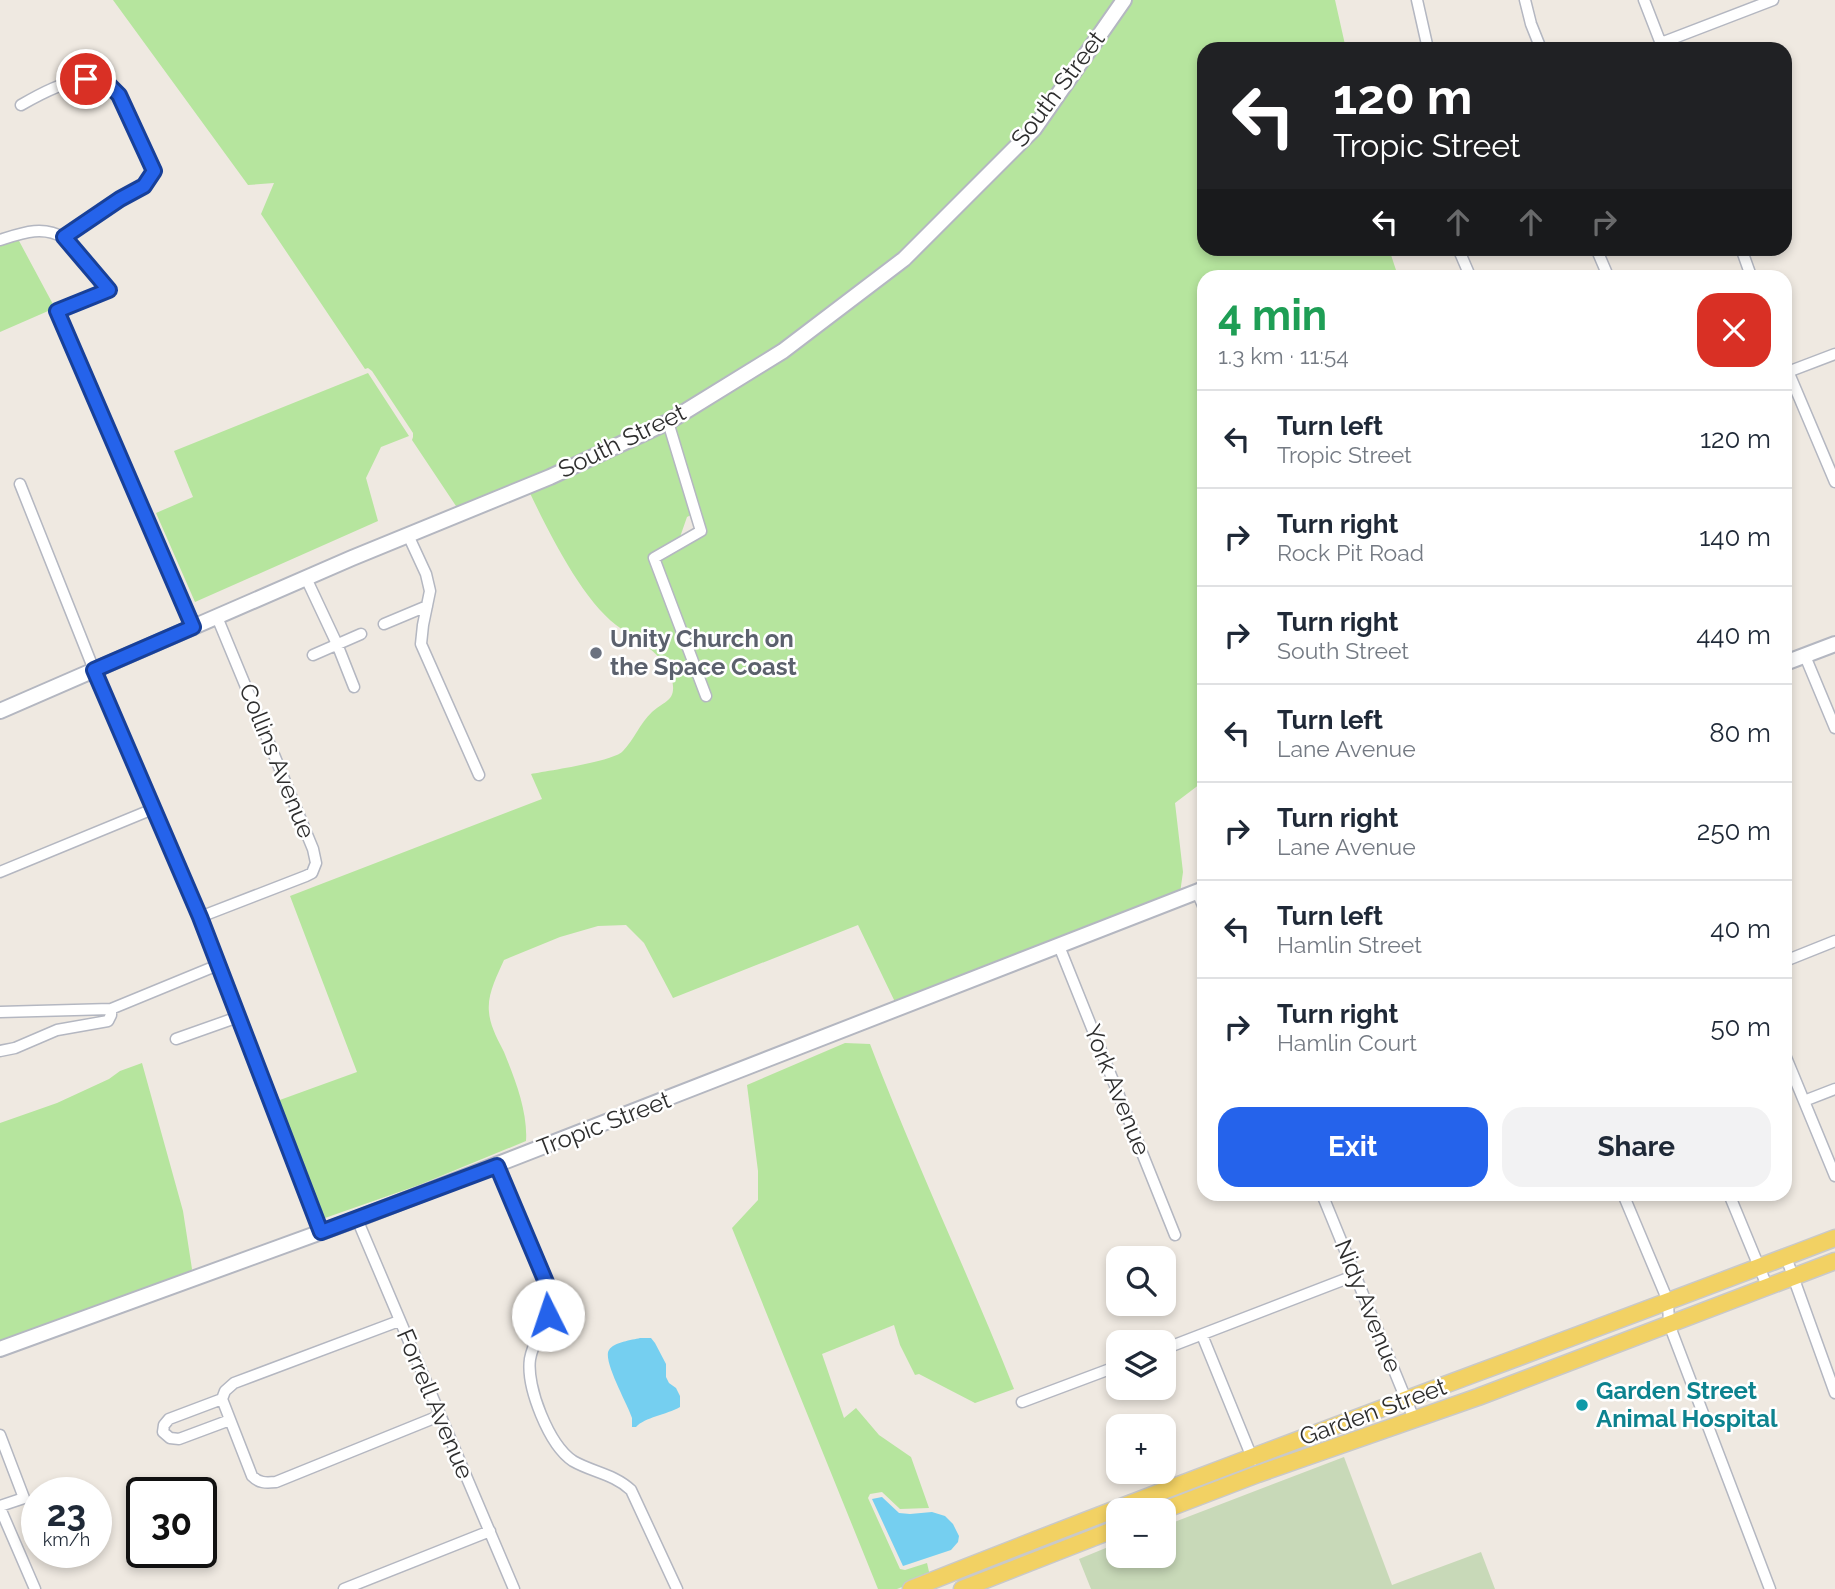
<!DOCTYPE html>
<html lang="en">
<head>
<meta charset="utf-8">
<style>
	body { margin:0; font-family:Raleway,sans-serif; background:#f2f2f3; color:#1f2937; height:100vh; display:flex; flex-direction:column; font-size:26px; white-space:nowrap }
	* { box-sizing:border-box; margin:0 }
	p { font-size:23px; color:#747a83 }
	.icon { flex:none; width:38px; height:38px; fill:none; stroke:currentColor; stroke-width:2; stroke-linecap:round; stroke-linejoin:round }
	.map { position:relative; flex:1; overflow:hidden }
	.details { position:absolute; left:1197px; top:270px; width:595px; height:931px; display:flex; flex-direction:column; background:#fff; border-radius:21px; box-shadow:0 4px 10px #0003 }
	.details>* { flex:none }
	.hud { position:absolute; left:1197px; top:42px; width:595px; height:214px; border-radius:21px; box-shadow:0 4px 10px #0003; background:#202124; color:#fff; overflow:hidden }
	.tools { position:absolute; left:1106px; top:1246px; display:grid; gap:14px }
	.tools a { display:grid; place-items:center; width:70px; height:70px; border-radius:14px; background:#fff; box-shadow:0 4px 10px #0003; font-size:35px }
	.speed { position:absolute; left:21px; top:1477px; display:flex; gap:14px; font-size:35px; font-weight:700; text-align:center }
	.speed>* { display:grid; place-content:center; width:91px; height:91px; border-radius:50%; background:#fff; box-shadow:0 4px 10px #0003; line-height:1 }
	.speed small { font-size:18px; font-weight:400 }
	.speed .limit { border:4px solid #111; border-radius:10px; background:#fff; color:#111 }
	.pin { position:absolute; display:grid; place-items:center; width:60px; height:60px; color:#fff; margin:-30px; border:4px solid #fff; border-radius:50%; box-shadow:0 2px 7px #0007 }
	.me { position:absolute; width:77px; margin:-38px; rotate:356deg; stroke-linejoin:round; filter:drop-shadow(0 0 5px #0008) }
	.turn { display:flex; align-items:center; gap:24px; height:147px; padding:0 21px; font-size:32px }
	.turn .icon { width:91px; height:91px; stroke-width:2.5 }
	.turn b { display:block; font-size:49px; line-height:60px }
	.lanes { display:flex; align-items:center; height:66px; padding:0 21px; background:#0003; justify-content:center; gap:35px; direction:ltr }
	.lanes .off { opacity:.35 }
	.round { display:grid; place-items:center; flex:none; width:74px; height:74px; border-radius:21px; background:#f2f2f3 }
	.summary { display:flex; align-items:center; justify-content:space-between; height:119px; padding:0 21px }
	h1 { font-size:42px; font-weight:700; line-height:52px; color:#1e9e55 }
	.primary-button { display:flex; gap:14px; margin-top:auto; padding:14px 21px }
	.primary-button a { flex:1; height:80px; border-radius:21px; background:#2563eb; color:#fff; font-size:28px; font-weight:700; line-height:80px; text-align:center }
	.primary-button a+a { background:#f2f2f3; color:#1f2937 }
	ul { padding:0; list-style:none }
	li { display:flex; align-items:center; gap:21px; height:98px; padding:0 21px; border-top:2px solid #e0e1e3 }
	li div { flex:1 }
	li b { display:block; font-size:26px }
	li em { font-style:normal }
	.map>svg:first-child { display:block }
	.green { fill:#b6e59e }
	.cemetery { fill:#c8d9b8 }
	.water { fill:#75cff0 }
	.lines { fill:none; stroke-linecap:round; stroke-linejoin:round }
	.street-casing { stroke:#b4b7c1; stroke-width:13 }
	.secondary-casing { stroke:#b4b7c1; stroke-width:18 }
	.primary-casing { stroke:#c9c9c9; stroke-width:19 }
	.street { stroke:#fff; stroke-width:10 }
	.secondary { stroke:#fff; stroke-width:14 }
	.primary { stroke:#f2d163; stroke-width:16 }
	.route-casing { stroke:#184099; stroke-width:18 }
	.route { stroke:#2563eb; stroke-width:12 }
	.worship-dot { fill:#6b7280; stroke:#fff; stroke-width:2.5 }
	.culture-dot { fill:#0f9aa8; stroke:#fff; stroke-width:2.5 }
	.labels { text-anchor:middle; stroke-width:5; stroke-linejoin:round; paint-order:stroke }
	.street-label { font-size:24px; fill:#2e2e2e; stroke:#fff }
	.worship-label { font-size:24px; font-weight:bold; fill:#5b616d; stroke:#fff; text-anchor:start }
	.culture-label { font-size:24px; font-weight:bold; fill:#0d838f; stroke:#fff; text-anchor:start }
</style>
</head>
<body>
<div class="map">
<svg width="1835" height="1589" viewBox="0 0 1835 1589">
	<rect width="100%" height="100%" fill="#efe9e1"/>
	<path class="green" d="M113,0H1118L1030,126L901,255L780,347L665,417L548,472L458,509L412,440L413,437V433L372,371L368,368L365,369L261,214L274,183L248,185Z
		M1131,0H1335L1346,49H1204V248L1389,249L1398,276H1204V781L1175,803L1183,872L1180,893L895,1002L858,925L673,998L644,943L626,925L598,926L560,937L504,960C497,976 487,994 489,1012C490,1026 498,1040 504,1052C515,1079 528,1112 526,1141L419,1185L325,1218L285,1125L277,1101L357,1072L290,896L542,799L531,774C547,771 615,761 623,751C634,740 640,723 652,712C664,701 677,701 672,680C665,653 636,640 616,625C581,598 548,531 529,491L665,429L691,515L687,517L680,537L652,553L650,560L704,702L712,699L660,561L703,536L705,530L673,424L786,356L1037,133Z
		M18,239L55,308L0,332V246Z
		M368,373L409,436L381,447L366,478L378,521L195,602L156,513L193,497L174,451Z
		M845,1043L870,1044C914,1160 968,1273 1014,1389L975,1403L919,1374L915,1375L900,1345L894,1325L822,1354L844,1418L856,1408L879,1435L911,1457L929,1508L900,1509L882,1492L870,1494L868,1498L900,1569L905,1570L927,1563L930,1576L897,1589H878L732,1228L758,1200V1171L747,1085Z
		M142,1063L183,1211L192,1269L190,1274L0,1343V1123L57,1103L109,1079L120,1071Z"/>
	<path class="cemetery" d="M1344,1457L1392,1585L1481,1552L1495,1589H1091L1079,1559L1118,1543V1556H1164V1526Z"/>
	<path class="water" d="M640,1338H651L655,1343L666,1364V1377L669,1383L676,1388L680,1396V1407C666,1415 645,1417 636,1427H632V1418C628,1405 602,1360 609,1350C614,1342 632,1340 640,1338Z
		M882,1497L899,1513L910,1514L932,1512L945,1516L953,1524L959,1536L958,1542L951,1550L903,1566L872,1499Z"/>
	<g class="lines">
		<g class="street-casing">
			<path id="street" d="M1417,0L1428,49
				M1525,0L1531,24L1541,49
				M1644,0L1663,49
				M1661,43L1773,0
				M21,105C40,94 64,81 86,79C92,79 98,80 104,80L119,95L154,171L144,186L120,199L64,238
				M0,240C22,233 43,225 64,238L109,290L57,311L193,627
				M1458,248L1470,276
				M1596,248L1608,276
				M1741,248L1751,276
				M1785,364L1835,482
				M1785,373L1835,354
				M668,422L701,531L654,558L706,696
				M20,484L94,670L200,917L321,1232
				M408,535L426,574L430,591L423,625L421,644L479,775
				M306,578L337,644L354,687
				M384,624L427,606
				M313,655L361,634
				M1805,656L1835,728
				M0,872L153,809
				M1197,892L1204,908
				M200,917L306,876L312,873L316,863L313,849L217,617
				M1059,946L1175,1235
				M1785,961L1835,941
				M0,1012L111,1009L218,965
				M176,1039L238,1017
				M0,1051L15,1048L57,1030L108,1021L111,1015V1009
				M1785,1055L1835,1176
				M1804,1101L1835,1089
				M497,1166L548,1287C556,1320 535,1331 530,1359C526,1387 549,1445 573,1461C592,1472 614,1474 631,1490L677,1589
				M1322,1194L1414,1419
				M1623,1194L1665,1294L1668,1302L1669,1324L1770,1589
				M1729,1194L1767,1286
				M357,1219L514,1589
				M1786,1257L1835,1393
				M1202,1335L1253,1460
				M1164,1349L1356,1275
				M222,1399L252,1476C259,1483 265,1483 276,1482L439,1416
				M222,1399L225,1391L234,1383L399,1321
				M222,1399L169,1419L164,1425L163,1432L170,1438L179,1439L230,1420
				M1022,1402L1118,1366
				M0,1435L24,1498L0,1506
				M0,1508L35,1589
				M344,1589L490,1531"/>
		</g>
		<g class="secondary-casing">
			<path id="secondary" d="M1785,663L1835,644
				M0,711L352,558L550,477L668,422L783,351L904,259L1034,129L1124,0
				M0,1349L357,1219L1204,889"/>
		</g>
		<g class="primary-casing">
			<path id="primary" d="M1164,1510L1258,1474L1478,1397L1835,1261
				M911,1589C1217,1467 1527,1356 1835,1238
				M962,1589L1118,1528"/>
		</g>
		<use href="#street" class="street"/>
		<use href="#secondary" class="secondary"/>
		<use href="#primary" class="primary"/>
	</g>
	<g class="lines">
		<g class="route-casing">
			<path id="route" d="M86,79L104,80L119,95L154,171L144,186L120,199L64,237L109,290L57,311L193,627L94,670L200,917L321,1232L497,1166L548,1287L551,1305L548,1315"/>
		</g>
		<use href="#route" class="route"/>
	</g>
	<circle class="worship-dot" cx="596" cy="653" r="7"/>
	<circle class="culture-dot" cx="1582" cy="1405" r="7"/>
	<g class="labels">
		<g class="street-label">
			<text transform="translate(1058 89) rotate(-53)" y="8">South Street</text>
			<text transform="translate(622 441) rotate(-26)" y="8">South Street</text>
			<text transform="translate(277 761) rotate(68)" y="8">Collins Avenue</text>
			<text transform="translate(1117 1090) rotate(68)" y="8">York Avenue</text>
			<text transform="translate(604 1124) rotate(-21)" y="8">Tropic Street</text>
			<text transform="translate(1368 1306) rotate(68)" y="8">Nidy Avenue</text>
			<text transform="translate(435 1404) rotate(67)" y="8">Forrell Avenue</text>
			<text transform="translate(1373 1412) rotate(-20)" y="8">Garden Street</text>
		</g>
		<g class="worship-label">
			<text x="610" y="647">Unity Church on<tspan x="610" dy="28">the Space Coast</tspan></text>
		</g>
		<g class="culture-label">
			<text x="1596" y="1399">Garden Street<tspan x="1596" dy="28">Animal Hospital</tspan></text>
		</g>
	</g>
</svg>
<div class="tools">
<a><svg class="icon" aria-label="search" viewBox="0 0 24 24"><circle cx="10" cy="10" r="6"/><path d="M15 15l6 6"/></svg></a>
<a><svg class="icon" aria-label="layers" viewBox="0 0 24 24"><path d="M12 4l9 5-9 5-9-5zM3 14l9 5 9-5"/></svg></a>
<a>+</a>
<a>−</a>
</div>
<div class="speed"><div>23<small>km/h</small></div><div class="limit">30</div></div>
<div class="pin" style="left:86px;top:79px;background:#d93025"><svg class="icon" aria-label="arrive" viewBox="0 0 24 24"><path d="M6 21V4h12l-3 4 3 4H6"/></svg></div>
<svg class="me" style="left:548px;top:1315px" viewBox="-20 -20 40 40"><circle r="19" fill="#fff"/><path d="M0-13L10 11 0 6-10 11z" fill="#2563eb"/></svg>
<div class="hud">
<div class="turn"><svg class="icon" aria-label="left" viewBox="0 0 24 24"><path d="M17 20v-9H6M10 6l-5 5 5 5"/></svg><div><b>120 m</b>Tropic Street</div></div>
<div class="lanes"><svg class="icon" aria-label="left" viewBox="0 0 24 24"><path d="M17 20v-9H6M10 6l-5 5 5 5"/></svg><svg class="icon off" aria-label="ahead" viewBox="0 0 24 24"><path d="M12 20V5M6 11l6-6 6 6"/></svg><svg class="icon off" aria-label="ahead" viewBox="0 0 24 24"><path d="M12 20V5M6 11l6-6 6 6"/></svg><svg class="icon off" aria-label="right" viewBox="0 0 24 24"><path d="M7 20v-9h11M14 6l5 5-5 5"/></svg></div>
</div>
<section class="details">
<div class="summary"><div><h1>4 min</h1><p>1.3 km · 11:54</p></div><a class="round" style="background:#d93025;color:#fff"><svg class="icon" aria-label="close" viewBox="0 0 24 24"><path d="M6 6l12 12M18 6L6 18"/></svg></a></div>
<ul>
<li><svg class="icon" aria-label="left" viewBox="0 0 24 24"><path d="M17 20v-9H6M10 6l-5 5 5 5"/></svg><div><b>Turn left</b><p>Tropic Street</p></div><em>120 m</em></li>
<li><svg class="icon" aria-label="right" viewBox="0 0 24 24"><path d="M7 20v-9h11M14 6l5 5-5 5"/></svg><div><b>Turn right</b><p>Rock Pit Road</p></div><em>140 m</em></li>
<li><svg class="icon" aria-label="right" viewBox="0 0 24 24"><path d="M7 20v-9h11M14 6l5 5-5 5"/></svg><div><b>Turn right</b><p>South Street</p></div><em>440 m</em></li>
<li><svg class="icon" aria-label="left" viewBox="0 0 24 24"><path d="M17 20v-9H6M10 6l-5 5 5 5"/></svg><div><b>Turn left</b><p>Lane Avenue</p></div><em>80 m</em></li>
<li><svg class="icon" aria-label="right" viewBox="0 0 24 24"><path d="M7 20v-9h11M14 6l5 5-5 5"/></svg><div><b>Turn right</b><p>Lane Avenue</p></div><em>250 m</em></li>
<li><svg class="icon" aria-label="left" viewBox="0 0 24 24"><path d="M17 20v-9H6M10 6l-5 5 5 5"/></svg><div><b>Turn left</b><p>Hamlin Street</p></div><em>40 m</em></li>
<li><svg class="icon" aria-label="right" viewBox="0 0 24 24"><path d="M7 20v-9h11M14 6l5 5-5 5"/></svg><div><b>Turn right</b><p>Hamlin Court</p></div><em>50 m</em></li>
</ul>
<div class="primary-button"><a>Exit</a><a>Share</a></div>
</section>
</div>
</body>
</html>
